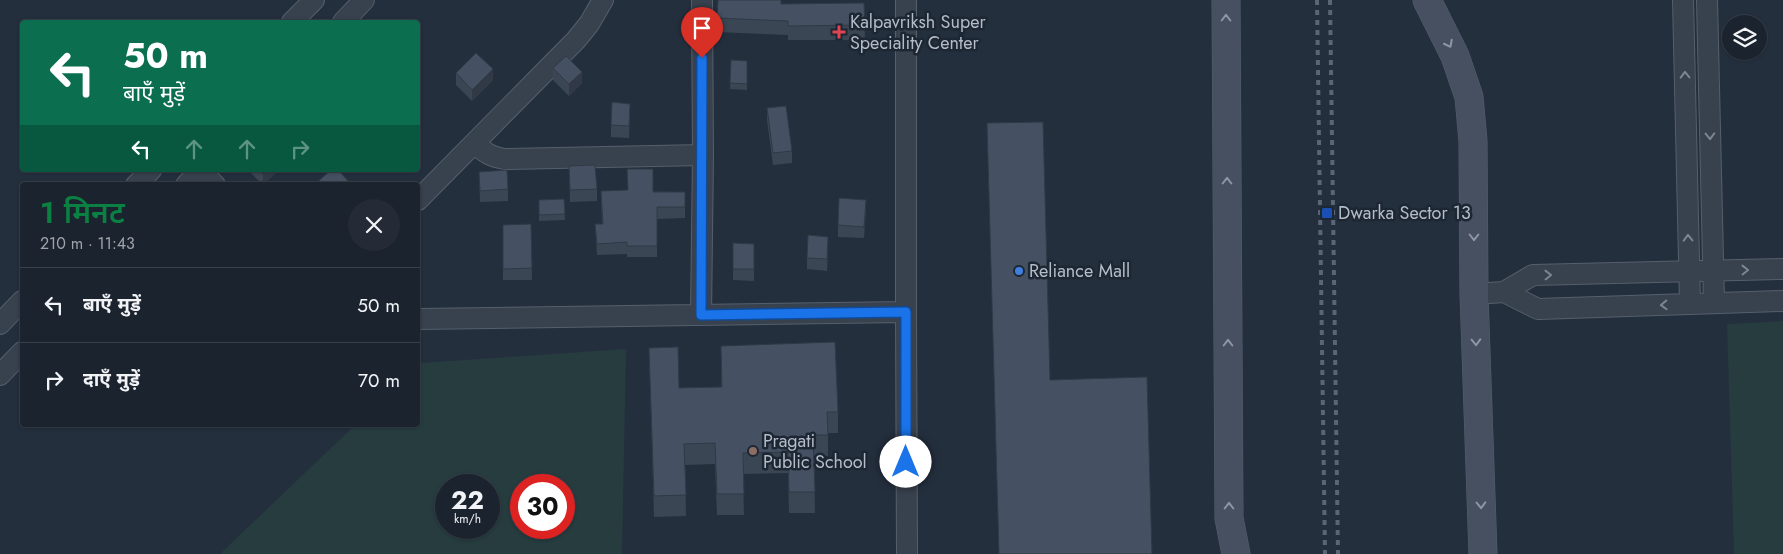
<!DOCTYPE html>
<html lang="hi">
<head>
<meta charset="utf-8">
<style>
	body { margin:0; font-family:Jost,"Noto Sans Devanagari",sans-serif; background:#242b36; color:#f1f3f6; height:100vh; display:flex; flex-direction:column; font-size:19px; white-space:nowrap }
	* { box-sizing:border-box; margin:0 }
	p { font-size:16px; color:#a0a4aa }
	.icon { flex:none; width:28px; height:28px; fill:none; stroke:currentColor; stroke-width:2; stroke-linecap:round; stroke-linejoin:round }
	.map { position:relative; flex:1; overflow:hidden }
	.details { position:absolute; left:20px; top:182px; width:400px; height:245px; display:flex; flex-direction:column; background:#1b232e; border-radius:5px; box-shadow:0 1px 4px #0004,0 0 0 1px #39404a }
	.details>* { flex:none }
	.hud { position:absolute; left:20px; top:20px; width:400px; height:152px; border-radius:5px; box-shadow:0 1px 4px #0004,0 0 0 1px #39404a; background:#0b6e4f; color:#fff; overflow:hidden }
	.controls { position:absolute; left:1722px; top:15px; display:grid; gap:10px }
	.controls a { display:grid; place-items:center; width:45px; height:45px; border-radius:50%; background:#1b232e; box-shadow:0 1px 4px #0004,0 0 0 1px #39404a; font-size:25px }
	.speed { position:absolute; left:435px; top:474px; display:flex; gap:10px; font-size:25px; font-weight:700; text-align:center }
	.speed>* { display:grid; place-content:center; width:65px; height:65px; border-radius:50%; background:#1b232e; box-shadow:0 1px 4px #0004,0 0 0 1px #39404a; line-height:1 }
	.speed small { font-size:12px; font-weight:400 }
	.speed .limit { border:8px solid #d22; background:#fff; color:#111 }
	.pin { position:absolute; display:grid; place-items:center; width:42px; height:42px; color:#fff; margin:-51px -21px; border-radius:50% 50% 50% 0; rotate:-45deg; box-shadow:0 0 5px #0007 }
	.pin .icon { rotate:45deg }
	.me { position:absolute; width:55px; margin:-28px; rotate:0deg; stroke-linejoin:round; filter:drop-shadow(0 0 4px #0008) }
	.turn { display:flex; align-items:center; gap:18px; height:105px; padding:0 20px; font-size:22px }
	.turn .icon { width:65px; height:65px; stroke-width:2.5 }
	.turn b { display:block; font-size:35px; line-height:42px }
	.lanes { display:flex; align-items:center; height:48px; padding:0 20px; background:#0003; justify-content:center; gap:25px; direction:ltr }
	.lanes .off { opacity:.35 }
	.round { display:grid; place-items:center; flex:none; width:52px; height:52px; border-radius:26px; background:#242b36 }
	.summary { display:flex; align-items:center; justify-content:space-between; height:85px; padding:0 20px }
	h1 { font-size:30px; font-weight:600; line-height:38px; color:#0b8043 }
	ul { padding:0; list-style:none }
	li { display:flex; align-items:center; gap:15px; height:75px; padding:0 20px; border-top:1px solid #39404a }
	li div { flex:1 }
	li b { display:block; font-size:19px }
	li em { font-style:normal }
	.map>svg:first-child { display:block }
	.green { fill:#263c3f; fill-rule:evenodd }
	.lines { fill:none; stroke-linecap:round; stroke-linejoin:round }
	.street-casing { stroke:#565f6c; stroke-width:22 }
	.secondary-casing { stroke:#565f6c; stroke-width:29 }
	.street { stroke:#38414e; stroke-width:20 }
	.secondary { stroke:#465061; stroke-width:28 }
	.rail { stroke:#5a6575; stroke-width:4; stroke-dasharray:5 5; stroke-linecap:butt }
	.wall { fill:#3b4654 }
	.shaded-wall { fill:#303945 }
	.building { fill:#455162; stroke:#303945 }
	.oneway { stroke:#8e96a5 }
	.oneway2 { stroke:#7c8592 }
	.route-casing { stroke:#114b97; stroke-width:12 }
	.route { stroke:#1a73e8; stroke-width:9 }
	.health-dot { fill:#e0444e; stroke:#1d2633; stroke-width:2 }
	.transit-dot { fill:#1a4fb4; stroke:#1d2633; stroke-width:2 }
	.shop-dot { fill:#3f7fe0; stroke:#1d2633; stroke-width:2 }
	.education-dot { fill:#8d6e63; stroke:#1d2633; stroke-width:2 }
	.labels { text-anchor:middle; stroke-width:5; stroke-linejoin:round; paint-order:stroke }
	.poi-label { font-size:18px; fill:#b4bcc9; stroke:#1d2633; text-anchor:start }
</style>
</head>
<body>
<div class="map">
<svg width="1783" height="554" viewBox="0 0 1783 554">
	<rect width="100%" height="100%" fill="#242f3e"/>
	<path class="green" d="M1783,321V554H1734L1727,324Z
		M626,349L622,554H220L355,425H418V365L420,363ZM446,485H489V528H446ZM521,485H564V528H521Z"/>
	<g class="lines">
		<g class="street-casing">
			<path id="street" d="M1683,0L1690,304
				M1707,0L1714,303
				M292,22L314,0
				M343,22L364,0
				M475,143C484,153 492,157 505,159L703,155
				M200,170L215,185
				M136,185L151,170
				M186,185L200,170
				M418,200L576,40L589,24L603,0
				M1504,292L1538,309L1783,301
				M1474,294L1504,292L1533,275L1783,269
				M906,312L907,554
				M701,315L703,155L702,0
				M418,319L906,312V0
				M0,324L22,301
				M0,375L22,352"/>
		</g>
		<g class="secondary-casing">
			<path id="secondary" d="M1226,0L1229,518L1236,554
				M1427,0L1455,56L1469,97L1473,141L1474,294L1483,554"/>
		</g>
		<use href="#street" class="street"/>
		<use href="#secondary" class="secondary"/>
		<path class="rail" d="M1317,0L1325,554
			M1330,0L1338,554"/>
	</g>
	<path class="wall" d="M718,0L781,4L864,3L865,40H788V35L717,32Z
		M731,60L747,61V90L730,89Z
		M553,68L582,83L569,96L553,80Z
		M456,73L493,80L472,101L456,85Z
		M767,108L792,151V163L773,165L767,120Z
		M630,115L629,138L611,137V125Z
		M987,123L1050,380L1152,554H999Z
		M569,166L597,189V201L570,202Z
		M248,170H279L263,185Z
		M479,172L508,189V201L480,202Z
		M601,191L685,192V218L657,219V257H627V254L597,255L595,224H602Z
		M564,199L565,220L539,221V200Z
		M866,211L864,238L838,237V225Z
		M531,224L532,280H503V225Z
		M754,244V281L733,280V269Z
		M828,248L827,271L807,269V258Z
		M721,346L838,412V433H828V456H814L815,513H789L788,473L743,474L744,515H717L715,464L685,465L686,516L654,517L649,348L679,388L721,387Z"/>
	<path class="shaded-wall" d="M493,69V80L472,101V90Z
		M582,72V83L569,96V84Z
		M630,104V115L629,138V126Z
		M267,170H279L263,185V174Z
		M866,200V211L864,238V227Z
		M828,237V248L827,271V259Z"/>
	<path class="building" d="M718,0H781V4L864,3L865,25L788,26V21L717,18Z
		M476,53L493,69L472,90L456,73Z
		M566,56L582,72L569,84L553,68Z
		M731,60L747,61V84L730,83Z
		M612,102L630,104L629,126L611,125Z
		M786,106L792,151L773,153L767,108Z
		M1043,122L1050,380L1147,377L1152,554H999L987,123Z
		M595,165L597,189L570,190L569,166Z
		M627,169H653V192H685V207H657V246H627V242L597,244L595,224H603L601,191L628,190Z
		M259,170H267L263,174Z
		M331,170H338L352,185H314Z
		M507,170L508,189L480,191L479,172Z
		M839,198L866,200L864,227L838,225Z
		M564,199L565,214L539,215V200Z
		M531,224L532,268L503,269V225Z
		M808,235L828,237L827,259L807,258Z
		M733,243L754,244V269H733Z
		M835,342L838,412H827L828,435H813L815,492H789L788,452L743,453L744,494H717L715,443L684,444L686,495L654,496L649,348L678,347L679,388L722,387L721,346Z"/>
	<defs><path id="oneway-chevron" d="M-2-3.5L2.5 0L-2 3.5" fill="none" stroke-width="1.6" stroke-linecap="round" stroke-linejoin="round" transform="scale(1.25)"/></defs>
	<g class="oneway">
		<use href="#oneway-chevron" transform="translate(1226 18) rotate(-90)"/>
		<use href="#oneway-chevron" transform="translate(1449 44) rotate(63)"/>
		<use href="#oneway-chevron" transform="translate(1227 181) rotate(-90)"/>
		<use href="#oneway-chevron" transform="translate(1474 237) rotate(90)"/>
		<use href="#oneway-chevron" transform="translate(1476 342) rotate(88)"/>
		<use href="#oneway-chevron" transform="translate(1228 343) rotate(-90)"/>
		<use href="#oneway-chevron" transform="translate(1481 505) rotate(88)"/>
		<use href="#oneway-chevron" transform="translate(1229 506) rotate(-90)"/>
	</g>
	<g class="oneway2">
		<use href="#oneway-chevron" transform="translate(1685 75) rotate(-91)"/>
		<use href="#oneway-chevron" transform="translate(1710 136) rotate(89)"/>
		<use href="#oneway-chevron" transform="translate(1688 238) rotate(-91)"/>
		<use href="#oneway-chevron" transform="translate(1745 270) rotate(-1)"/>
		<use href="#oneway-chevron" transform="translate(1548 275) rotate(-1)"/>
		<use href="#oneway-chevron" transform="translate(1664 305) rotate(178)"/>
	</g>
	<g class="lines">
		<g class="route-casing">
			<path id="route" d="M702,58L701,315L906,312V462"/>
		</g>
		<use href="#route" class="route"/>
	</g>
	<path class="health-dot" d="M836.5 24.5h5v5h5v5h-5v5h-5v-5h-5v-5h5z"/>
	<rect class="transit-dot" x="1321" y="207" width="12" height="12" rx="2.5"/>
	<circle class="shop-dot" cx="1019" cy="271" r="5"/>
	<circle class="education-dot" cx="753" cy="451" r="5"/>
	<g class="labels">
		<g class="poi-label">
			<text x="850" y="28">Kalpavriksh Super<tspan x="850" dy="21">Speciality Center</tspan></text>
			<text x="1338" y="219">Dwarka Sector 13</text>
			<text x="1029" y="277">Reliance Mall</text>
			<text x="763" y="447">Pragati<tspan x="763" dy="21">Public School</tspan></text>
		</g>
	</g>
</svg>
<div class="controls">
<a><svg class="icon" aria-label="layers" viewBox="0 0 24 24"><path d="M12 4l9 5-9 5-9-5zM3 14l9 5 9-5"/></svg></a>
</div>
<div class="speed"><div>22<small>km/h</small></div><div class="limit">30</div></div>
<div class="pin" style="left:702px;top:58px;background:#d93025"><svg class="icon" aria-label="arrive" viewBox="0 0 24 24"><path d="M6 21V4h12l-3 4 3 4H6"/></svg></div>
<svg class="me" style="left:906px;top:462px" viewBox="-20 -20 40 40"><circle r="19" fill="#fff"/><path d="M0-13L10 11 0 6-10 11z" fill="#1a73e8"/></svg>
<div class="hud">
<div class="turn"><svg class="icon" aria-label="left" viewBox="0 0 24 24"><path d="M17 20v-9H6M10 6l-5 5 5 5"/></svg><div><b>50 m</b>बाएँ मुड़ें</div></div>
<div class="lanes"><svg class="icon" aria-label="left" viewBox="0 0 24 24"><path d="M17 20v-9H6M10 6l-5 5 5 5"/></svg><svg class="icon off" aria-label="ahead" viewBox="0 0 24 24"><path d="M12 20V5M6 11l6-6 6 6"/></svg><svg class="icon off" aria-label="ahead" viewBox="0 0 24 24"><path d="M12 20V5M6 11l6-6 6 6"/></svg><svg class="icon off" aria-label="right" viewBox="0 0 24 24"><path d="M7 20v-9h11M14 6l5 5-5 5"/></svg></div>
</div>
<section class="details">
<div class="summary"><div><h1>1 मिनट</h1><p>210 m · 11:43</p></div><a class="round"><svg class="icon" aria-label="close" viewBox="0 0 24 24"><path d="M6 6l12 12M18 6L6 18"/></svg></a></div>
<ul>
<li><svg class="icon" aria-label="left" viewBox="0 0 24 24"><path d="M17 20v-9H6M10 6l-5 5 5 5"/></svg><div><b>बाएँ मुड़ें</b></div><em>50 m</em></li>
<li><svg class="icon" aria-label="right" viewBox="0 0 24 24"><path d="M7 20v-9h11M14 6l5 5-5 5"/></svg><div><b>दाएँ मुड़ें</b></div><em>70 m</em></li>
</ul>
</section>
</div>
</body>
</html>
